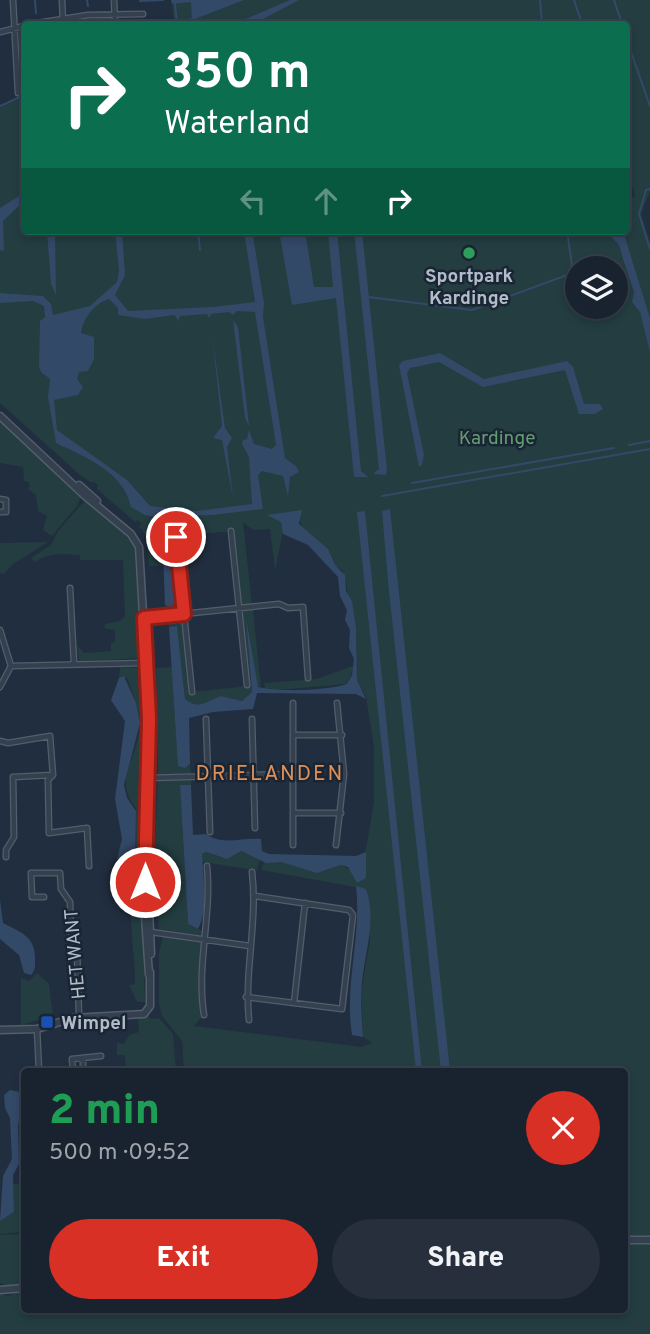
<!DOCTYPE html>
<html lang="en">
<head>
<meta charset="utf-8">
<style>
	body { margin:0; font-family:Overpass,sans-serif; background:#262f3b; color:#f1f3f6; height:100vh; display:flex; flex-direction:column; font-size:26px; white-space:nowrap }
	* { box-sizing:border-box; margin:0 }
	p { font-size:23px; color:#9fa4aa }
	.icon { flex:none; width:38px; height:38px; fill:none; stroke:currentColor; stroke-width:2; stroke-linecap:round; stroke-linejoin:round }
	.map { position:relative; flex:1; overflow:hidden }
	.sheet { position:absolute; left:21px; top:1068px; width:607px; height:245px; display:flex; flex-direction:column; background:#19222f; border-radius:7px; box-shadow:0 4px 10px #0003,0 0 0 2px #373f4b }
	.sheet>* { flex:none }
	.guide { position:absolute; left:21px; top:21px; width:609px; height:214px; border-radius:7px; box-shadow:0 4px 10px #0003,0 0 0 2px #373f4b; background:#0b6e4f; color:#fff; overflow:hidden }
	.buttons { position:absolute; left:565px; top:256px; display:grid; gap:14px }
	.buttons a { display:grid; place-items:center; width:63px; height:63px; border-radius:50%; background:#19222f; box-shadow:0 4px 10px #0003,0 0 0 2px #373f4b; font-size:35px }
	.pin { position:absolute; display:grid; place-items:center; width:60px; height:60px; color:#fff; margin:-30px; border:4px solid #fff; border-radius:50%; box-shadow:0 2px 7px #0007 }
	.me { position:absolute; width:77px; margin:-38px; rotate:0deg; stroke-linejoin:round; filter:drop-shadow(0 0 5px #0008) }
	.turn { display:flex; align-items:center; gap:24px; height:147px; padding:0 28px; font-size:32px }
	.turn .icon { width:91px; height:91px; stroke-width:2.5 }
	.turn b { display:block; font-size:49px; line-height:60px }
	.lanes { display:flex; align-items:center; height:66px; padding:0 28px; background:#0003; justify-content:center; gap:35px; direction:ltr }
	.lanes .off { opacity:.35 }
	.round { display:grid; place-items:center; flex:none; width:74px; height:74px; border-radius:37px; background:#262f3b }
	.summary { display:flex; align-items:center; justify-content:space-between; height:119px; padding:0 28px }
	h1 { font-size:42px; font-weight:800; line-height:52px; color:#1e9e55 }
	.primary-button { display:flex; gap:14px; margin-top:auto; padding:14px 28px }
	.primary-button a { flex:1; height:80px; border-radius:42px; background:#d93025; color:#fff; font-size:28px; font-weight:800; line-height:80px; text-align:center }
	.primary-button a+a { background:#262f3b; color:#f1f3f6 }
	.map>svg:first-child { display:block }
	.green { fill:#233d40; fill-rule:evenodd }
	.water { fill:#334968; fill-rule:evenodd }
	.lines { fill:none; stroke-linecap:round; stroke-linejoin:round }
	.stream { stroke:#334968; stroke-width:2 }
	.minor-casing { stroke:#535e6d; stroke-width:7 }
	.tertiary-casing { stroke:#535e6d; stroke-width:9 }
	.minor { stroke:#35404f; stroke-width:4.5 }
	.tertiary { stroke:#35404f; stroke-width:6 }
	.route-casing { stroke:#8d1f18; stroke-width:18 }
	.route { stroke:#d93025; stroke-width:12 }
	.leisure-dot { fill:#2e9e5b; stroke:#1a2534; stroke-width:2.5 }
	.transit-dot { fill:#1a4fb4; stroke:#1a2534; stroke-width:2.5 }
	.labels { text-anchor:middle; stroke-width:5; stroke-linejoin:round; paint-order:stroke }
	.poi-label { font-size:19px; font-weight:bold; fill:#b1bbca; stroke:#1a2534 }
	.park-label { font-size:19px; fill:#659d72; stroke:#1a2534 }
	.street-label { font-size:19px; fill:#b1bbca; stroke:#1a2534 }
	.neighbourhood-label { font-size:21px; letter-spacing:2px; fill:#df9057; stroke:#1a2534 }
</style>
</head>
<body>
<div class="map">
<svg width="650" height="1334" viewBox="0 0 650 1334">
	<rect width="100%" height="100%" fill="#212e3f"/>
	<path class="green" d="M177,0H650V191L641,214L650,242V1334H0V1293L8,1296L24,1290V1309H625V1071H184L182,1041L162,1016L159,1004V953L163,936L203,942L199,967L201,1018L194,1026L362,1047L372,1043L363,1037L361,993L370,940L366,889L261,870L264,862H281L324,871L341,865L366,878L364,860L374,802V747L366,697L357,680L356,629L343,571L336,566L328,549L302,530L300,517L281,522L283,532L275,570L270,529L253,530L243,522L252,605L241,606L234,531L174,536L182,611L166,612L163,528L164,566H149L147,538L139,526L142,524L138,520L135,522L97,489L98,485L93,481L92,483L80,475L0,403V107L24,96V231H626L627,200L635,196L633,187L632,193L627,197L626,24H174L172,4L177,3ZM578,268H616V306H578Z
		M0,420L82,495L77,506L52,536L43,530L47,516L38,511L36,495L28,489L30,485L27,481H24L23,467L0,463Z
		M87,498L134,543L142,658L79,661L77,645L84,653L111,651V643L115,642V630L104,628L105,624L120,621L125,616L123,560H80V555C64,554 48,552 35,562L31,558L51,545L58,531Z
		M48,542L13,564L4,574L0,573V543Z
		M253,610L261,688L255,683L247,617L252,692L242,701L221,696C209,703 198,710 185,699L177,626L169,627L168,618L182,616L192,692L248,686L242,611Z
		M355,665L347,684L278,690L265,688L264,683L317,679Z
		M120,667L137,668C149,731 142,793 141,856C139,905 144,953 145,1002H137L129,985L135,984V975L129,896L125,892L128,867L122,862L125,863L135,825L136,808C113,781 136,761 139,731C141,713 133,694 127,678H119Z
		M172,667L176,732L188,767L190,764L191,774H158L156,668Z
		M158,779H191V785H180L188,924L205,932L204,936L159,929L154,866Z
		M240,851L260,860L255,875L254,870L202,862V854L206,852L223,858Z
		M37,973L49,984L53,1016L21,1025V978L29,981Z
		M147,1016L152,1019L159,1018L173,1034L176,1071H126L125,1055H117V1043L124,1044L129,1035L139,1032L138,1019Z
		M23,1183L24,1257L20,1250L24,1276L22,1280L10,1283L24,1280V1286L0,1288L4,1284L0,1283V1235L21,1234V1248L24,1246L23,1232L0,1234V1221L14,1212L13,1184Z"/>
	<path class="water" d="M171,0H244L192,20L191,2L172,4Z
		M290,0H299L263,19V24H234Z
		M24,193V201L3,221L4,251L0,250V208Z
		M47,231H55L56,295L51,284Z
		M115,231H122L125,275L115,295L128,311L213,307L255,302L244,231H305L314,287H333L328,231H337L361,471L368,477H354L336,298L292,305L280,236L266,233L253,236L264,303L263,317L285,458L296,466L299,472L290,477L288,496L283,476L262,471L258,475L263,509L213,515L156,517L145,515L131,507C124,472 85,457 56,443L48,397L50,379L41,372L39,366L40,321L45,317L44,306L33,301L0,303V293L43,296L51,304L53,315L90,306L117,282L119,271ZM109,299L118,308V315L145,319L175,315L178,321L180,316L207,314L209,318L211,314L229,312L233,315L237,311L255,312L276,445L272,449L254,444L249,430L247,439L243,440L242,444L249,457L252,504L197,511L150,506L127,480L57,430L54,400L78,395L83,387L77,379L79,372L88,371L94,359V337L81,333C83,318 95,303 109,299Z
		M354,231H362L387,470L386,475L373,474L379,469Z
		M613,231H623L650,318V352L640,312L632,302L634,292L624,262L619,245L611,237Z
		M233,320L238,327L249,426L245,418Z
		M212,334L225,428L232,438L227,447L233,498L222,440L213,438L222,426Z
		M440,353L484,379L567,361L573,367L584,404H600L603,409L595,414H579L565,370L483,387L439,362L410,368L407,373L424,455L422,465L419,467L399,365L403,361Z
		M390,509L450,1071H441L388,582L382,511Z
		M302,510L299,524L328,549L336,566L345,575L346,591L352,601L356,628L357,680L366,699L356,694L257,693L253,709L213,712L189,718L190,764L185,768L178,766L169,627L177,626L185,699C199,711 208,700 221,696L242,701L252,692L246,617L258,687C280,692 325,691 347,684L352,675L354,659L349,648L350,630L345,620L347,610L340,596L338,577L308,545L283,534L281,522L267,515Z
		M365,511L422,1071H416L357,512Z
		M162,522H168L175,604L171,607L165,605Z
		M124,676L136,703L140,723L124,785L127,798L136,811L135,850L133,857L125,863L117,859L122,839L115,799L125,721L111,700L119,678Z
		M180,785H191L193,835L206,834C222,846 243,837 261,839L262,851L269,854L356,856L366,852V878L357,883L348,867L341,865L317,873L281,862L266,863L241,851L227,859L206,852L202,854C203,878 209,908 198,929L188,924Z
		M356,886L366,889C377,919 365,952 362,982C360,1001 362,1019 363,1037L352,1035C344,985 362,936 356,886Z
		M0,900L3,923C20,932 35,936 35,958C35,966 36,969 31,975L24,973L19,955L0,939Z
		M10,1090L24,1093L18,1126L19,1164L13,1175L14,1212L0,1221L3,1176L12,1159L10,1118L5,1108L4,1095Z"/>
	<g class="lines">
		<path class="stream" d="M35,0L36,13
			M87,0L88,6
			M540,0L542,24
			M574,0L582,24
			M614,0L622,24
			M140,1L163,0
			M175,4L177,24
			M179,24L192,19
			M626,38L650,106
			M0,106L24,95
			M650,189L646,190L639,214L650,249
			M198,231L200,250
			M369,297L472,310L567,275L572,265L567,231
			M629,445L650,441
			M412,483L614,448
			M382,496L650,449"/>
		<g class="minor-casing">
			<path id="minor" d="M13,0L18,93
				M62,0L63,24
				M114,0L115,24
				M31,24L88,15L143,14
				M0,32L24,26
				M0,499L6,500V512H0
				M231,531L247,685
				M176,536L192,692
				M70,588L74,663
				M144,618L279,604L288,608L303,607L308,678
				M0,630L11,666L145,663
				M0,687L11,666
				M206,719L210,832
				M252,719L255,828
				M293,735H342
				M0,741L8,743L50,736L53,775L48,780L49,833L87,828L89,866
				M148,778L293,774
				M293,813H341
				M293,845V703
				M336,845L344,774L337,703
				M6,857V850L14,837L13,777L52,775
				M44,897H32L31,873H60L61,889L70,902L71,933L77,949L79,1017
				M151,932L250,946
				M246,997L342,1009L353,915L349,910L255,896
				M294,1003L305,903
				M204,1015C196,965 212,916 207,866
				M249,1020C244,970 258,922 252,872
				M37,1029L39,1071
				M83,1059V1071
				M73,1071L72,1059L101,1056"/>
		</g>
		<g class="tertiary-casing">
			<path id="tertiary" d="M0,416L84,495L131,534L139,547L148,700L143,888L149,975
				M79,485L97,501
				M149,909L151,954
				M0,1030L37,1029L73,1018L144,1014L150,1006V972
				M625,1240H650
				M0,1290L24,1288"/>
		</g>
		<use href="#minor" class="minor"/>
		<use href="#tertiary" class="tertiary"/>
	</g>
	<g class="lines">
		<g class="route-casing">
			<path id="route" d="M145,882L149,719L144,618L184,614L176,537"/>
		</g>
		<use href="#route" class="route"/>
	</g>
	<circle class="leisure-dot" cx="469" cy="253" r="7"/>
	<rect class="transit-dot" x="40" y="1015" width="14" height="14" rx="3.5"/>
	<g class="labels">
		<g class="poi-label">
			<text x="469" y="282">Sportpark<tspan x="469" dy="22">Kardinge</tspan></text>
			<text x="61" y="1029" text-anchor="start">Wimpel</text>
		</g>
		<g class="park-label">
			<text x="497" y="444">Kardinge</text>
		</g>
		<g class="street-label">
			<text transform="translate(74 954) rotate(-95)" y="7">HET WANT</text>
		</g>
		<g class="neighbourhood-label">
			<text x="270" y="780">DRIELANDEN</text>
		</g>
	</g>
</svg>
<div class="buttons">
<a><svg class="icon" aria-label="layers" viewBox="0 0 24 24"><path d="M12 4l9 5-9 5-9-5zM3 14l9 5 9-5"/></svg></a>
</div>
<div class="pin" style="left:176px;top:537px;background:#d93025"><svg class="icon" aria-label="arrive" viewBox="0 0 24 24"><path d="M6 21V4h12l-3 4 3 4H6"/></svg></div>
<svg class="me" style="left:145px;top:882px" viewBox="-20 -20 40 40"><circle r="17" fill="#d93025" stroke="#fff" stroke-width="3"/><path d="M0-11L8 9 0 5-8 9z" fill="#fff"/></svg>
<div class="guide">
<div class="turn"><svg class="icon" aria-label="right" viewBox="0 0 24 24"><path d="M7 20v-9h11M14 6l5 5-5 5"/></svg><div><b>350 m</b>Waterland</div></div>
<div class="lanes"><svg class="icon off" aria-label="left" viewBox="0 0 24 24"><path d="M17 20v-9H6M10 6l-5 5 5 5"/></svg><svg class="icon off" aria-label="ahead" viewBox="0 0 24 24"><path d="M12 20V5M6 11l6-6 6 6"/></svg><svg class="icon" aria-label="right" viewBox="0 0 24 24"><path d="M7 20v-9h11M14 6l5 5-5 5"/></svg></div>
</div>
<section class="sheet">
<div class="summary"><div><h1>2 min</h1><p>500 m · 09:52</p></div><a class="round" style="background:#d93025;color:#fff"><svg class="icon" aria-label="close" viewBox="0 0 24 24"><path d="M6 6l12 12M18 6L6 18"/></svg></a></div>
<div class="primary-button"><a>Exit</a><a>Share</a></div>
</section>
</div>
</body>
</html>
